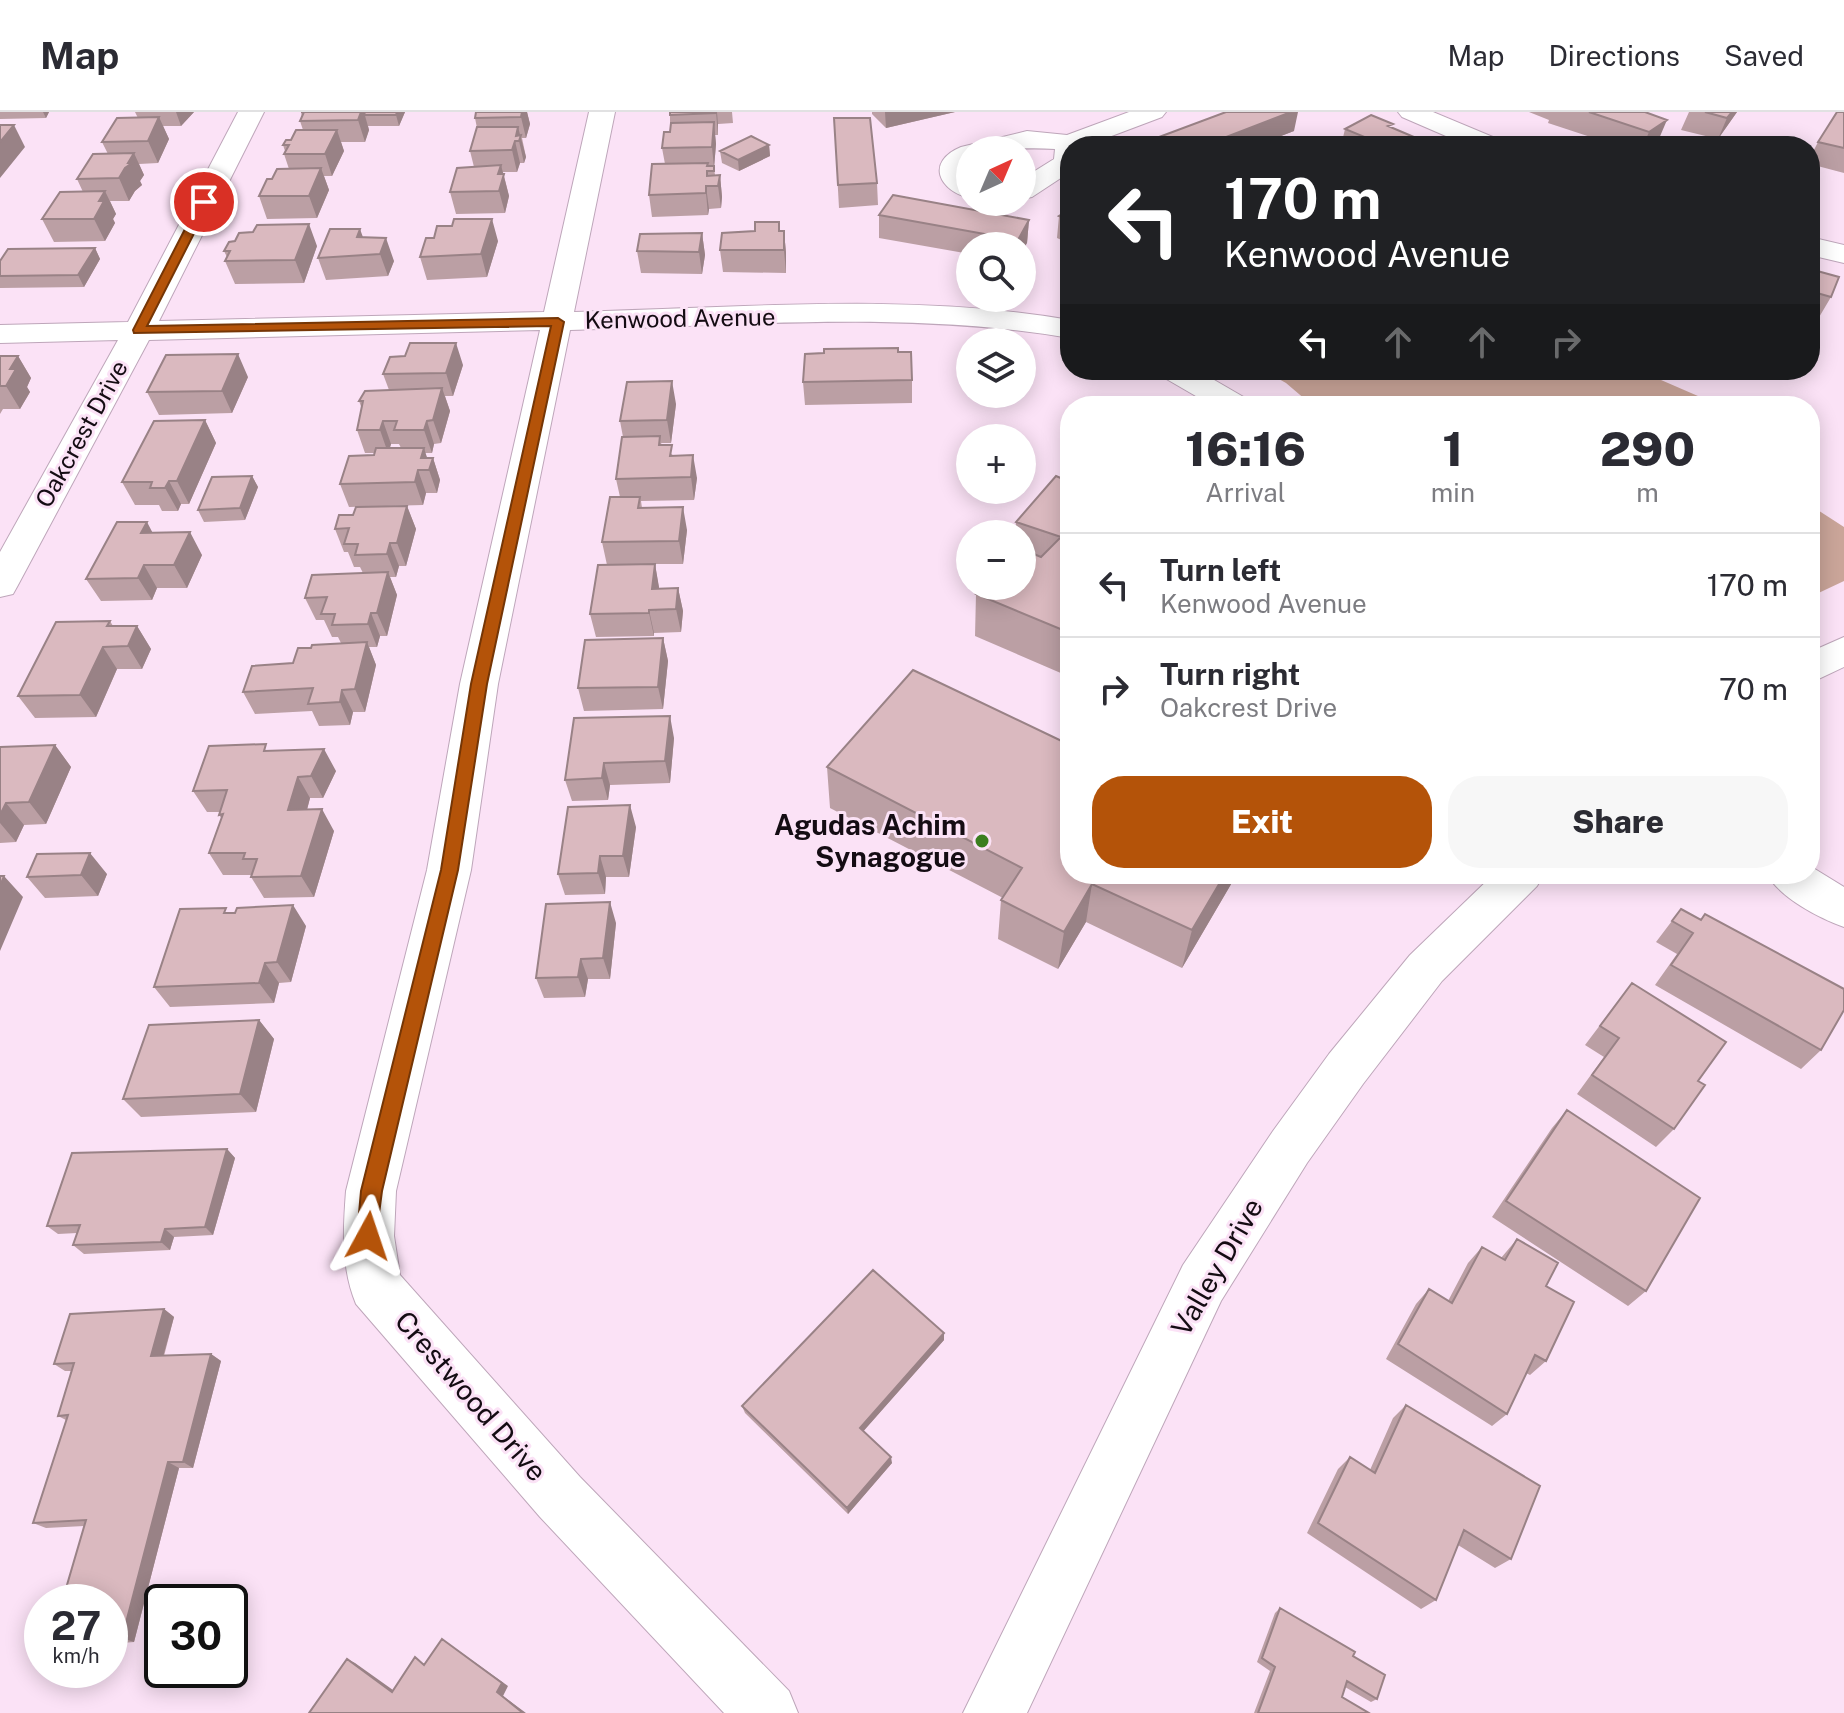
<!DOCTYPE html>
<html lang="en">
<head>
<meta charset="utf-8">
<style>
	body { margin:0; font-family:"Public Sans",sans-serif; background:#f7f7f7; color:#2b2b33; height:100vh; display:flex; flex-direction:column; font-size:30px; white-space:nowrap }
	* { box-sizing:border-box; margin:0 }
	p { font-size:26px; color:#7c7c81 }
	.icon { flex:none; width:44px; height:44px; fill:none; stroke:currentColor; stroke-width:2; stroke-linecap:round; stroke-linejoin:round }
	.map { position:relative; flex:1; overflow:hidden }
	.sheet { position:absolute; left:1060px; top:284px; width:760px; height:488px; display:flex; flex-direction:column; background:#fff; border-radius:32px; box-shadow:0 4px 20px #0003 }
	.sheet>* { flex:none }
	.guide { position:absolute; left:1060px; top:24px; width:760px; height:244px; border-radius:32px; box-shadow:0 4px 20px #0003; background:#202124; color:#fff; overflow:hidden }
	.needle { width:52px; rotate:44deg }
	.buttons { position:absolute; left:956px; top:24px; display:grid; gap:16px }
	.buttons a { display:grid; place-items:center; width:80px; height:80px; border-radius:50%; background:#fff; box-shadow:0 4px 20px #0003; font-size:40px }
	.speed { position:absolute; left:24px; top:1472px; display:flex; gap:16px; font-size:40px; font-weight:700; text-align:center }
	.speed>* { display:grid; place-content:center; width:104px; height:104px; border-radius:50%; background:#fff; box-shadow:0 4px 20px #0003; line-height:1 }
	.speed small { font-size:20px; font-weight:400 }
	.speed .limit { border:4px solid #111; border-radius:12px; background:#fff; color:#111 }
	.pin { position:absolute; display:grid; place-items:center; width:68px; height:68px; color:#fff; margin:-34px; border:4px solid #fff; border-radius:50%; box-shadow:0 2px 8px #0007 }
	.me { position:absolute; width:88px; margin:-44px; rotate:5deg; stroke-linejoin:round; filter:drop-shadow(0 0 6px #0008) }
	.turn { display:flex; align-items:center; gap:28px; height:168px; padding:0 32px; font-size:36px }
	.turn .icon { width:104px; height:104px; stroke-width:2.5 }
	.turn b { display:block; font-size:56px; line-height:68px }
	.lanes { display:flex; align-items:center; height:76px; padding:0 32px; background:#0003; justify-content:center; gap:40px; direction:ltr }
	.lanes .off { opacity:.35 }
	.eta { display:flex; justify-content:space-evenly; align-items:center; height:136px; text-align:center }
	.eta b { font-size:48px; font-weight:800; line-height:56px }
	.cta { display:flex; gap:16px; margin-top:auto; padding:16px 32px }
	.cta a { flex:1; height:92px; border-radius:32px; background:#b45309; color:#fff; font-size:32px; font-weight:800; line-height:92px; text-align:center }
	.cta a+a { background:#f7f7f7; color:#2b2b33 }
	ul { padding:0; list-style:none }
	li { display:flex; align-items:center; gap:24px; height:104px; padding:0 32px; border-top:2px solid #e1e1e2 }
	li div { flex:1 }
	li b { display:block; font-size:30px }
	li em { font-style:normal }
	header { display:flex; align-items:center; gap:48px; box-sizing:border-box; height:112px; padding:0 40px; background:#fff; border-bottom:2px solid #e1e1e2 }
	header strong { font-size:38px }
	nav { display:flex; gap:44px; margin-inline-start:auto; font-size:28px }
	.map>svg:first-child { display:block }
	.forest { fill:#caa599 }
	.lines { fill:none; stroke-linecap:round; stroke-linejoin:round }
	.minor-casing { stroke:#bea6ba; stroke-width:2 }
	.minor { fill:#fff; fill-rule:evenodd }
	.wall { fill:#bb9fa4; fill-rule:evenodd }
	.shaded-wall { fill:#998286 }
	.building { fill:#dab9bf; stroke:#998286; stroke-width:2 }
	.route { fill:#b45309; stroke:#753606; stroke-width:2 }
	.poi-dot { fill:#3b7e1f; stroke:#fbe2f6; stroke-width:3 }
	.labels { text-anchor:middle; stroke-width:6; stroke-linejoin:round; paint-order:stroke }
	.far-street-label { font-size:24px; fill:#140c13; stroke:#fbe2f6 }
	.poi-label { font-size:28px; font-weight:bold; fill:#140c13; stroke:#fbe2f6; text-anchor:end }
	.street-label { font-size:28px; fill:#140c13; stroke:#fbe2f6 }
</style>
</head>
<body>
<header>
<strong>Map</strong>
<nav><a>Map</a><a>Directions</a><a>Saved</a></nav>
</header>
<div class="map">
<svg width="1844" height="1601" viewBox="0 0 1844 1601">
	<rect width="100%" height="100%" fill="#fbe2f6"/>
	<path class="forest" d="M1263,258H1638L1721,294H1313L1286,271Z
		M1810,393L1844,415V469L1810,485Z"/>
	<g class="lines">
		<g class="minor-casing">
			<path id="minor" d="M238,0H264L159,209L544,200L589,0H615L574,200C739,196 907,180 1070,208V226C906,198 736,214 570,218L498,572L471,758L396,1079L394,1124L400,1163L580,1365L789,1579L798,1601H724L540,1405L356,1192C341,1156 343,1118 346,1079L427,758L460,572L540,218L149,228L18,473L13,482L0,485V440L118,228L0,231V213L128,210Z
				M1129,0H1166L1162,5L1085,34H1070V60L1032,85L1022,87V67L1054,47L1055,37C1027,35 999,38 970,38L967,60L970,86C939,79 925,50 961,35L1027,19L1067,23Z
				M1398,0H1433L1500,28L1504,34H1469L1402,5Z
				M1810,125L1844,133V151L1810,143Z
				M1158,258H1197L1247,287L1252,294H1213L1163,265Z
				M1844,525V555L1810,571V540Z
				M1810,754L1844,775V815C1819,806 1780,786 1767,762H1810Z
				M1494,762H1544L1537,774L1442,869L1363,972L1307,1051L1221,1189L1027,1601H963L1183,1153L1273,1019L1329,942L1410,843Z"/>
		</g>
		<use href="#minor" class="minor"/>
	</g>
	<path class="wall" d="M0,0H49L46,6L0,7Z
		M135,0H194L181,14H163L169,27L158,51L139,52L144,63L140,69L142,73L135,79L129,89H110L116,102L113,107L115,111L105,129L54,130L42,107L83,80L77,67L108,42L102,30L138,6Z
		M301,0H405L399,14H368L369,18L365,30H341L344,39L332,64H324L329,78L317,106L267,107L259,84L272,67L289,57L284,42L285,39L283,33L303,18L300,9L302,5Z
		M527,0L530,12L526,26H522L526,45L524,51H520L517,60H503L509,84L505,101L456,102L450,80L474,55L470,39L477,16L475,6Z
		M670,0H732L733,11L718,12V23H715L716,32L714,56L715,63H720L722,85L721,96L709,97L708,103L652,105L649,83L665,52L662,36L670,20Z
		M872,0H955L886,16L872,2Z
		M1529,0H1645L1658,29L1651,34H1618L1548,11L1549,8Z
		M1689,0H1737L1718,27L1681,18Z
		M1844,0V61L1810,52V46L1818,30Z
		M834,6L877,71L878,93L839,96Z
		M1392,16L1435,34H1341L1345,17Z
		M1294,19L1255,34H1150L1151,28Z
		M769,33L770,44L739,59L722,51L720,39Z
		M1070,97V132L1057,126L1059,104Z
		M879,103L1029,108L1027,131L1022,134H970V142L879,126Z
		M779,110L780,119H784L786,141V161L723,160L720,138L755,119Z
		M702,121L705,143L702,162L641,161L637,139Z
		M363,126L394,149L388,164L326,168L318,146Z
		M498,129L487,165L427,168L420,145Z
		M317,134L304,171L235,172L225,149L227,145L224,139Z
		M95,136L100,147L84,175L0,176V149Z
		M1810,157L1831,185L1818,207L1810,205Z
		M898,240L912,268V291L805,293L803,270Z
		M0,244H18L31,266L27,275L30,280L20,297H3L0,302Z
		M405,244L463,253L453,284H445L450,299L441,331L434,332L432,341H425L427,346H433L440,368L437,381H426L423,393L349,395L340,372L374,343V341H365L357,318L362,297L359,289L389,278L383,262ZM391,332H399L401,336H390Z
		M248,265L232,301L159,303L147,280Z
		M676,292L671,331H661L662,333L697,366L694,388L641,389L642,396L687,418L683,452H655L659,477L678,476L683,499L681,520L654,521V524L596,525L590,502L607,453L602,430L620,385L616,367L623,325L620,309Z
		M205,308L216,331L189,392H181L178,399H162L159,393H135L122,370Z
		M252,364L258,375L245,408L204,410L198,398Z
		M1070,370V565L975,524L976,482L1022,474V422H1015L1016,410Z
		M407,394L416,417L406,454H399L396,465H390L397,483L387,524H380L377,535H369L376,553L365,600H353L350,613L319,614L312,599L255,602L243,580L293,551L311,536L341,531L338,525H332L324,508H316L305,486L363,461L360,455H354L348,440H344L335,417L353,403Z
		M153,421L202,443L187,476H157L152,488L101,489L86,467Z
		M110,509L113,514H137L151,537L142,557H117L96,605L35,606L18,584Z
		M663,526L668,549L663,597L584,599L578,576Z
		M574,606L674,626L670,671L610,673L608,688L572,689L565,668Z
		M55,633L71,655L46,712L24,713L16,730L0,731V635Z
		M270,639L336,659L323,686H310L307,698L334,719L314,785L264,786L251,765L252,763H223L209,741L222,707L219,703L220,700H207L193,679Z
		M827,655L1070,762H1237L1182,856L1086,810L1058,857L998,827L1001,788L1003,786L830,696Z
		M636,715L629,765H606L605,782L565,783L558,762Z
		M107,762L98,784L45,786L27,765Z
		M1681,797L1701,808L1705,802L1821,938L1801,957L1655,873L1677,842L1656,830Z
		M230,801L306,814L291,870L279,871L274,891L170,895L154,875Z
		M616,811L610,867H588L585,885L544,886L536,866Z
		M1632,871L1698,969L1674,1017L1656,1035L1577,982L1604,945L1585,933Z
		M259,908L274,927L256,1000L141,1005L123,987Z
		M1567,998L1646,1179L1628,1194L1492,1105L1552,1016Z
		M227,1037L235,1046L213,1123L174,1125L170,1138L84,1142L73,1133L77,1121L58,1122L47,1114Z
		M1517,1127L1546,1174V1249L1530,1263L1526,1261L1507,1302L1492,1314L1386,1247L1416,1192L1429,1177L1448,1189L1468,1151L1482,1135L1501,1146Z
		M164,1197L174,1205L164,1244L211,1242L221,1249L193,1356H179L134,1530L110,1532V1490L84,1414L46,1416L33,1411L66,1308L58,1304L72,1259H65L54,1252Z
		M944,1221V1228L863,1319L892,1351L848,1402L745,1301L742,1294Z
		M1406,1293L1511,1447L1495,1456L1458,1433L1436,1488L1421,1497L1307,1421L1338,1357L1350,1345L1370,1358L1393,1306Z
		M1280,1496L1353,1544L1377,1587L1371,1590L1345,1575L1342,1585L1369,1601H1254L1270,1559L1257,1550L1275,1501Z"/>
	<path class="shaded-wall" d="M43,0H49L46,6Z
		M176,0H194L181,14Z
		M361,0H364L369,18L365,30L358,8Z
		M397,0H405L399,14L396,3Z
		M522,0H527L530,12L526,26L521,5Z
		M716,0H717L718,12V23Z
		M885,0H955L886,16Z
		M1291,0H1298L1294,19L1255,34H1203Z
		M1732,0H1737L1718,27L1727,6Z
		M159,5L169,27L158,51L148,29Z
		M1667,8L1658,29L1651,34H1643L1649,20Z
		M714,10L716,32L714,56L712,35Z
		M14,13L25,35L0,66V30Z
		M518,15L526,45L524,51L519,29L516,24Z
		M337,18L344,39L332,64L325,42Z
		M515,29L520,51L517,60L512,38Z
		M769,33L770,44L739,59L738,48Z
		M134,41L144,63L140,69L142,73L135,79L129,89L119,66Z
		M501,53L509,84L505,101L499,79L498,62Z
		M321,56L329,78L317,106L309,84Z
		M720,63L722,85L721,96L718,74Z
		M706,74L709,97L708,103L706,81Z
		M105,79L116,102L113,107L115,111L105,129L94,107L99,89Z
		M492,107L498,129L487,165L481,142Z
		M1029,108L1027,131L1022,140V134H1017L1018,128Z
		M309,112L317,134L304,171L295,148Z
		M360,117L368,139L357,125Z
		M784,119L786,141V161L784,138Z
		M702,121L705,143L702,162L699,140Z
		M386,126L394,149L388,164L380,142Z
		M95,136L100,147L84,175L78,163Z
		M456,231L463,253L453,284L446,261Z
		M238,242L248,265L232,301L222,279Z
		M18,244L31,266L27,275L30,280L20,297L6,274L10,257Z
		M672,269L676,292L671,331L667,308Z
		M442,276L450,299L441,331L433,308Z
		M205,308L216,331L189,392L177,369Z
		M383,309L391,332L388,341L380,318Z
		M427,309L434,332L432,341L424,318Z
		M424,336L430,355L433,346L440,368L437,381L429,358L421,346Z
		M693,343L697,366L694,388L691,365Z
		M418,358L426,381L423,393L415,370Z
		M252,364L258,375L245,408L240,396Z
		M169,369L181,392L178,399L165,376Z
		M407,394L416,417L406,454L397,431Z
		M683,395L687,418L683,452L679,429Z
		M147,410L159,433L141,421Z
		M190,420L202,443L187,476L174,453Z
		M390,431L399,454L396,465L387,442Z
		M655,452L659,475L656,500L652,477Z
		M144,453L157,476L152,488L138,466Z
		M388,460L397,483L387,524L377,501Z
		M678,476L683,499L681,520L676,497Z
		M649,498L654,521V524L649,501Z
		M371,501L380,524L377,535L368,512Z
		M137,514L151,537L142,557L128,534Z
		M663,526L668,549L663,597L658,575Z
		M367,530L376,553L365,600L355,577Z
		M103,535L117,557L96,605L80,583Z
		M342,578L353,600L350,613L340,590Z
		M670,604L674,626L670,671L665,649Z
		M55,633L71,655L46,712L29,690Z
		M324,637L336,659L323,686L311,664Z
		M604,651L610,673L608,688L602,666Z
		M298,665L310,686L301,720L288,698Z
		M6,691L24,713L16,730L0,711V703Z
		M630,693L636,715L629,765L623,744Z
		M322,697L334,719L314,785L301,764Z
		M90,741L107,762L98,784L81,763Z
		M600,744L606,765L605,782L598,761Z
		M1225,762H1237L1182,856L1192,818Z
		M4,764L23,785L0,839V774Z
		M1092,772L1086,810L1058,857L1064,820Z
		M610,790L616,811L610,867L603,846Z
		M293,793L306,814L291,870L277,850Z
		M581,847L588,867L585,885L578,865Z
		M265,851L279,871L274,891L259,871Z
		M259,908L274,927L256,1000L240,982Z
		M227,1037L235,1046L213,1123L205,1115Z
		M165,1117L174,1125L170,1138L161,1130Z
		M164,1197L174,1205L161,1252L151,1244Z
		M944,1221V1228L861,1322L860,1316Z
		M211,1242L221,1249L193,1356L183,1350Z
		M891,1345L892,1351L848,1402L847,1396Z
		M168,1350L179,1356L134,1530L122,1526Z
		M442,1527L508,1574L503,1584L526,1601H523L497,1580Z
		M347,1547L355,1551L400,1583L392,1580Z"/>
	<path class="building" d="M301,0H361L358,8L300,9L304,0Z
		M364,0H397L396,3H365Z
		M476,0H522L521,5L475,6Z
		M670,0H716V1L670,3Z
		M1226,0H1291L1203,34H1161L1151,28Z
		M1589,0H1645L1667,8L1649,20Z
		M1705,0H1732L1727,6Z
		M1837,0H1844V36L1818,30Z
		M1371,3L1393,12L1388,14L1435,34H1386L1345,17Z
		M159,5L148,29L102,30L117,6Z
		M834,6H870L877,71L838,73Z
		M714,10L712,35L662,36L664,20H670L671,11Z
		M0,13H14L0,30Z
		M477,15H518L516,24L521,23L519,29H515L512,38L470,39Z
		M296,18H337L325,42H284L289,33H283L286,28H291Z
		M751,24L769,33L738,48L720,39Z
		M134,41L128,51H132L125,56L119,66L77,67L93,42Z
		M708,51L707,54H714V59H707V64L720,63L718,74H706V81L649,83L652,52Z
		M501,53L498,62H504L499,79L450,80L457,56Z
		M321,56L309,84H259L267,67H272L277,57Z
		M105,79L99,89H104L94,107H42L60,80Z
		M893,83L1029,108L1018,128L879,103Z
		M1070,97V108L1059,104Z
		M454,107H492L481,142L420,145L426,126H434L437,114H452Z
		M755,110H779V119H784V138H720L722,121L755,119Z
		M309,112L295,148L225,149L230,139H224L229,130L235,129L239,121L253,120L257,113Z
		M330,117H360L357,125L386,126L380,142L318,146Z
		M702,121L699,140L637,139L640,122Z
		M95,136L78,163L0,164V149L8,137Z
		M1810,157L1839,165L1831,185L1810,179Z
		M410,231H456L446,261L383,262L390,245L405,244Z
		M898,236V240H911L912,268L803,270L805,242L824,241V237Z
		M238,242L222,279L147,280L166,243Z
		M0,244H18L10,257H16L6,274H0Z
		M672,269L667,308L620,309L627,270Z
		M442,276L433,308L427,309L424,318H394L397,309H383L380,318H357L363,289H359L365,279Z
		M205,308L177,369H169L165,376H150L152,370H122L154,309Z
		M660,324L659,333H672L670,344L693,343L691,365L616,367L622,325Z
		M376,336H424L421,346H433L429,358H418L415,370L340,372L349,344L374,343Z
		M252,364L240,396L198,398L212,365Z
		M1056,364L1070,370V521L976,482L984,474H1022V437L1041,445L1061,425L1016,410Z
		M610,385H640L638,396L683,395L679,429L602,430Z
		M407,394L397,431H390L387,442L355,443L358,432H344L349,416L335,417L339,403H353L356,395Z
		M117,410H147L141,421L190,420L174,453H144L138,466L86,467Z
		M655,452L652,477L678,476L676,497L649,498V501L590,502L598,453Z
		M388,460L377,501H371L368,512L332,513L335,502H321L327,485L305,486L312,463Z
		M110,509L107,514H137L128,534L103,535L80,583L18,584L56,510Z
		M663,526L658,575L578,576L585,528Z
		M367,530L355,577L342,578L340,590L308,592L313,576L243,580L252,554L293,551L298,536H311L312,533Z
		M913,558L1070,633V762H1225L1192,818L1092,772L1064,820L1001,788L1022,756L827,655Z
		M670,604L665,649L604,651L602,666L565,668L574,606Z
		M266,632L264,639L324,637L311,664L298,665L288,698L322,697L301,764L251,765L257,747H243L245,741H209L223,702L219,703L227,678L193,679L209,634Z
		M55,633L29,690L6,691L0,703V635Z
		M630,693L623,744H600L598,761L558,762L568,695Z
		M90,741L81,763L27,765L37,742Z
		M0,764H4L0,774Z
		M610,790L603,846L581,847L578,865L536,866L546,792Z
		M293,793L277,850L265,851L259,871L154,875L180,797L226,796L224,801H235L237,796Z
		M1681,797L1701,808L1705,802L1844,877V898L1821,938L1671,853L1693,821L1672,809Z
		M1632,871L1726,930L1698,969L1705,973L1674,1017L1592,963L1619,926L1600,914Z
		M259,908L240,982L123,987L149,913Z
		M1567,998L1700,1086L1646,1179L1506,1089Z
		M227,1037L205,1115L165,1117L161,1130L73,1133L80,1113L47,1114L72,1041Z
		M1517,1127L1558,1151L1546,1174L1574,1190L1546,1249L1535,1243L1507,1302L1398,1232L1429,1177L1452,1191L1482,1135L1505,1148Z
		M873,1158L944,1221L860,1316L891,1345L847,1396L742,1294Z
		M164,1197L151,1244L211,1242L183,1350H168L122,1526L110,1527V1490H62L86,1408L33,1411L68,1303L58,1304L74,1251L54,1252L70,1202Z
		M1406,1293L1540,1374L1511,1447L1464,1418L1436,1488L1318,1411L1350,1345L1375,1361Z
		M1280,1496L1355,1540L1353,1544L1385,1563L1377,1587L1347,1569L1342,1585L1369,1601H1258L1275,1555L1262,1546Z
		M442,1527L502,1571L497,1580L523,1601H309L347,1547L392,1580L415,1545L424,1553Z"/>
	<path class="route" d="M204,86L210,90L147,214L558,206L564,210L487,572L458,758L382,1079L375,1132L368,1135L360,1132L357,1124L361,1079L441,758L471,572L551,214L134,221L133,218L199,90Z"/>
	<circle class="poi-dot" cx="982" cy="729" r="8"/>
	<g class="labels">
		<g class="far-street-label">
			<text transform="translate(680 207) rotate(-1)" y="8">Kenwood Avenue</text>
			<text transform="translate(82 322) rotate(-61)" y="8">Oakcrest Drive</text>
		</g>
		<g class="poi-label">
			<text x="966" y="723">Agudas Achim<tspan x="966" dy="32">Synagogue</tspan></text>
		</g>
		<g class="street-label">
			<text transform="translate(1217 1155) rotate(-60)" y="10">Valley Drive</text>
			<text transform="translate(471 1284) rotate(49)" y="10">Crestwood Drive</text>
		</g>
	</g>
</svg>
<div class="buttons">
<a><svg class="needle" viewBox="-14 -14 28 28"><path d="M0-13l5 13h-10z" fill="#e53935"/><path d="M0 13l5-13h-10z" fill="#7c7c81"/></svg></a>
<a><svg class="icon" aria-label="search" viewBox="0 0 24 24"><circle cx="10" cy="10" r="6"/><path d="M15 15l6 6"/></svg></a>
<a><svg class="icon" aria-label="layers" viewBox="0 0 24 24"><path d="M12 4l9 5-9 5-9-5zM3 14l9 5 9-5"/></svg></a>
<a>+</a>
<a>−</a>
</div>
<div class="speed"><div>27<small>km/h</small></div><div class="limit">30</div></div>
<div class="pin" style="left:204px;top:90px;background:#d93025"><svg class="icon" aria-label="arrive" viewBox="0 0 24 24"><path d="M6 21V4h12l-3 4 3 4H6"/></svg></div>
<svg class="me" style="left:368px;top:1124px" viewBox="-20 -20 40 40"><path d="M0-17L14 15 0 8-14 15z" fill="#b45309" stroke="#fff" stroke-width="4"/></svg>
<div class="guide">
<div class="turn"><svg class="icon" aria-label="left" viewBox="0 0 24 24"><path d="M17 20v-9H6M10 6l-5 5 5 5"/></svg><div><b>170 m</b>Kenwood Avenue</div></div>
<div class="lanes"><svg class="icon" aria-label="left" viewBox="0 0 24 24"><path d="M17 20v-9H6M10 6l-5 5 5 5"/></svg><svg class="icon off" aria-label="ahead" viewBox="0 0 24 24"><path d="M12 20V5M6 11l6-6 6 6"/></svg><svg class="icon off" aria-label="ahead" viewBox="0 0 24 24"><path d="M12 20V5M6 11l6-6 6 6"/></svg><svg class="icon off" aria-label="right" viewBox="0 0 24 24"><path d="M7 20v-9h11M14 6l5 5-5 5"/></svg></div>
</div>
<section class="sheet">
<div class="eta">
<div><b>16:16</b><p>Arrival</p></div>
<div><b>1</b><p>min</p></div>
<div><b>290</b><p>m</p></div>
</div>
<ul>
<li><svg class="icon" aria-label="left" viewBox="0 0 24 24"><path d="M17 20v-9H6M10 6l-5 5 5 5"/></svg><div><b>Turn left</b><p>Kenwood Avenue</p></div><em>170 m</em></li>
<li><svg class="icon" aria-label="right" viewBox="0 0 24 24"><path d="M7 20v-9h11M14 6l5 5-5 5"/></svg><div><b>Turn right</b><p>Oakcrest Drive</p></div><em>70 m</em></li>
</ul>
<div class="cta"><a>Exit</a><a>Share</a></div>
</section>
</div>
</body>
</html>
